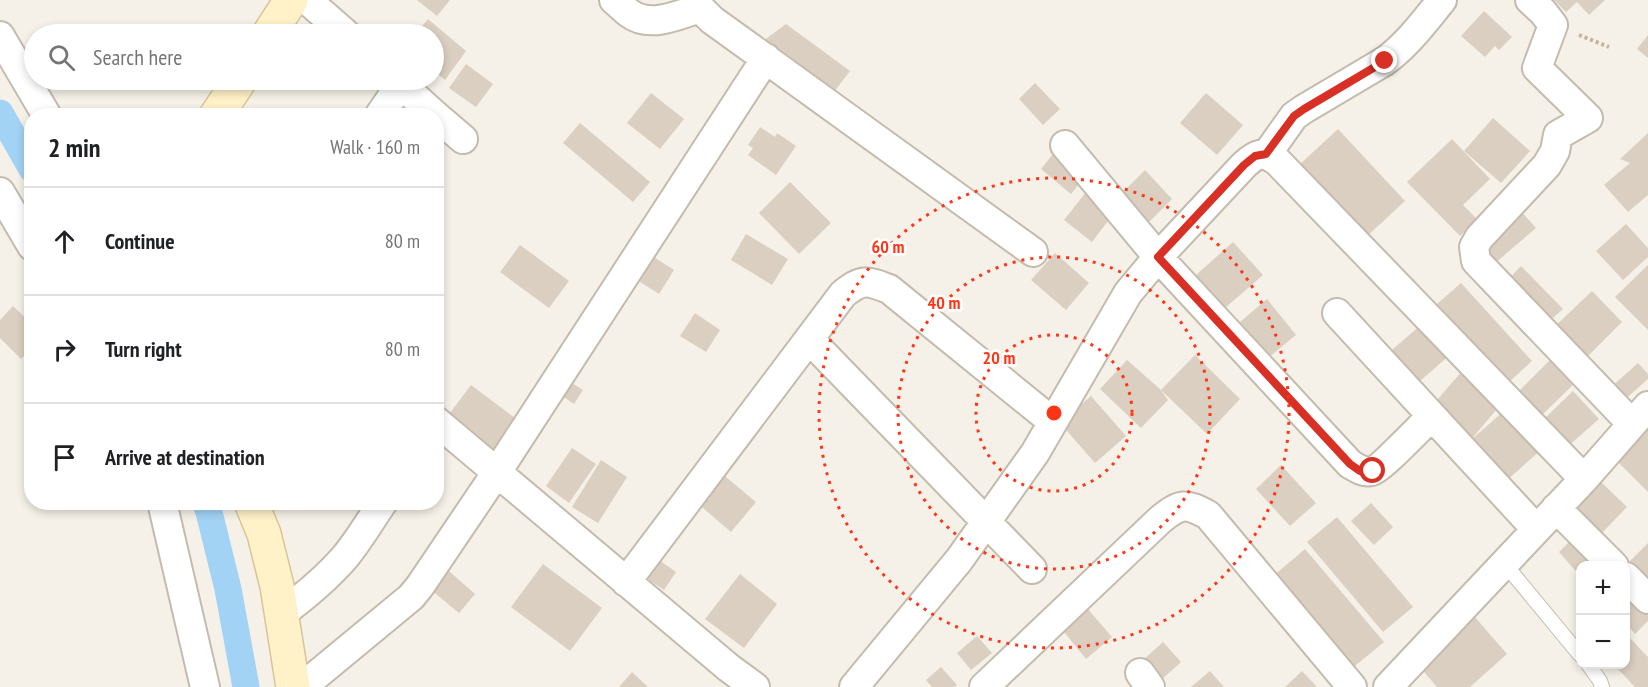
<!DOCTYPE html>
<meta charset="utf-8">
<style>
:root{--surface:#fff;--page:#f6f6f6;--text:#202124;--muted:#757577;--line:#e0e0e0}
body{margin:0;font-family:"PT Sans Narrow",sans-serif;background:var(--page);color:var(--text)}
.controls{position:absolute;right:18px;bottom:18px;display:grid;overflow:hidden;border-radius:12px;box-shadow:0 3px 9px #0003}
.controls button{width:54px;height:54px;display:grid;place-items:center;padding:0;border:0;border-bottom:2px solid var(--line);background:var(--surface);color:var(--text);font:30px sans-serif}
.stop{position:absolute;width:18px;height:18px;margin:-14px;border:4px solid #d93025;border-radius:50%;background:#fff}
.stop.end{background:#d93025;border-color:#fff;box-shadow:0 2px 6px #0008}
.list{margin:0;padding:0;list-style:none}
h2{display:flex;justify-content:space-between;align-items:center;height:78px;margin:0;padding:0 24px;font-size:26px}
h2 small{font-size:20px;font-weight:400;color:var(--muted)}
.list li{display:grid;grid-template-columns:39px 1fr auto;gap:18px;align-items:center;box-sizing:border-box;height:108px;padding:0 24px;border-top:2px solid var(--line)}
.list b{display:block;font-size:22px;white-space:nowrap}
.list em{font-size:20px;font-style:normal;color:var(--muted)}
.icon{flex:none;width:33px;height:33px;fill:none;stroke:currentColor;stroke-width:2;stroke-linecap:round;stroke-linejoin:round}
.map{position:relative;flex:none;width:1648px;height:687px;overflow:hidden}
.search{position:absolute;background:var(--surface);box-shadow:0 3px 9px #0003;left:24px;top:24px;width:420px;height:66px;display:flex;align-items:center;gap:15px;box-sizing:border-box;padding:0 21px;border-radius:33px;color:var(--muted);font-size:22px}
.panel{position:absolute;background:var(--surface);box-shadow:0 3px 9px #0003;left:24px;top:108px;width:420px;height:402px;border-radius:24px}
.map>svg:first-child{display:block}
</style>
<div class="map">
<svg width="1648" height="687" viewBox="0 0 1648 687">
<rect width="100%" height="100%" fill="#f5f1e8"/>
<g fill="none" stroke-linecap="round" stroke-linejoin="round">
<path stroke="#a2d3f4" stroke-width="27" d="M0 113 32 169
M205 502 209 512 228 589 246 687"/>
</g>
<path fill="#dacfc0" d="M417 0H450L437 16Z
M1554 0H1605L1589 15 1577 2 1566 12Z
M1484 11 1512 37 1499 50 1495 46 1485 57 1461 36Z
M428 19 466 51 445 80 434 71V34H415Z
M786 24 850 71 834 92 763 41Z
M1648 35V58L1637 49Z
M466 64 493 84 476 107 449 88Z
M1035 83 1060 109 1043 125 1019 99Z
M651 93 684 119 660 149 627 123Z
M1206 93 1243 125 1217 155 1180 123Z
M1493 118 1530 151 1501 183 1464 151Z
M580 123 650 182 633 202 563 143Z
M760 127 775 137 777 133 796 146 776 175 748 155 753 148 748 145Z
M1338 129 1405 201 1365 238 1299 165Z
M1648 133V195L1628 212 1604 185 1630 163 1620 159Z
M1452 139 1490 179 1463 205 1477 219 1460 236 1407 182Z
M1053 154 1083 179 1071 194 1041 169Z
M1145 170 1172 199 1148 223 1120 195Z
M790 182 831 223 799 254 759 213Z
M1086 192 1114 213 1092 242 1064 220Z
M1521 211 1536 228 1493 265 1479 247Z
M1626 224 1648 248V257L1623 280 1596 251Z
M746 234 788 259 772 285 731 260Z
M1233 242 1263 275 1225 308 1196 275Z
M520 245 569 281 549 308 500 272Z
M1055 253 1089 283 1066 310 1031 280Z
M649 254 674 270 659 294 634 278Z
M1648 265V330L1615 297Z
M1521 266 1563 309 1545 325 1505 283Z
M1461 283 1532 361 1509 382 1437 304Z
M1592 291 1622 322 1581 363 1550 331Z
M1267 299 1296 335 1269 357 1240 322Z
M13 306 32 324V348L21 359 0 338V320Z
M695 313 720 330 706 352 680 336Z
M1422 324 1450 355 1413 387 1386 355Z
M1195 355 1240 399 1207 434 1161 390Z
M1555 355 1579 379 1538 419 1515 395Z
M1127 360 1161 390 1168 400 1141 428 1100 389Z
M1638 363 1648 374V379L1622 402 1610 388Z
M1463 370 1502 403 1470 441 1506 409 1542 449 1506 481 1431 407Z
M558 374 583 390 574 404 549 387Z
M471 385 519 421 494 453 447 417Z
M1573 391 1599 419 1567 447 1542 421Z
M1091 396 1126 436 1095 463 1060 423Z
M1648 427V492L1615 459Z
M572 448 596 464 569 503 546 486Z
M601 460 627 477 598 523 572 507Z
M1281 465 1316 503 1290 526 1256 489Z
M721 473 756 502 731 532 696 502Z
M1600 481 1627 507 1598 537 1571 511Z
M1371 503 1393 527 1374 545 1351 521Z
M1337 517 1413 607 1383 632 1307 542Z
M1575 536 1602 566H1580V576L1559 552Z
M1648 543V588L1626 565Z
M1305 549 1384 642 1350 670 1272 577Z
M649 553 676 572 664 590 636 571Z
M543 564 602 608 570 651 511 607Z
M442 565 475 594 459 613 425 585Z
M740 574 777 604 744 648 705 619Z
M1631 592 1648 611V621L1635 634 1626 624V597Z
M1081 601 1112 637 1086 659 1056 622Z
M1474 616 1507 654 1470 687H1437L1419 666Z
M1626 634 1648 657V687H1635L1613 664H1626Z
M977 636 992 653 971 670 957 653Z
M1163 642 1181 662 1161 680 1143 660Z
M941 667 957 685 954 687H932L926 680Z
M1210 671 1224 687H1191Z
M1302 671 1317 687H1285Z
M632 672 648 687H619Z"/>
<g fill="none" stroke-linecap="round" stroke-linejoin="round">
<g stroke="#c4bbad" stroke-width="16">
<path id="lane" d="M1504 563 1580 655
M1588 664 1600 681 1602 687"/>
</g>
<g stroke="#c4bbad" stroke-width="32">
<path id="street" d="M307 0 346 34
M614 0C619 4 624 9 629 13 650 29 678 15 700 8
M697 0 700 8 712 20 1033 252
M1530 0 1543 12 1553 25 1537 68 1588 118 1558 135 1555 151 1547 165 1479 238 1474 247 1476 261 1632 424
M0 36 47 116
M396 80 436 116
M379 116 401 84
M436 116 463 139
M1065 145 1158 257 1350 464C1357 468 1363 473 1372 471 1381 469 1422 425 1432 416
M1267 154 1294 116 1304 109 1385 61C1408 44 1424 22 1442 0
M0 192 32 246
M1337 313 1536 529
M809 339 1032 569
M436 421 729 668 755 687
M162 502 205 687
M1556 508 1614 566
M1626 577 1648 599
M626 582 843 294C862 279 866 280 889 289L1053 422
M281 614C304 597 326 579 345 557 359 540 370 521 383 502
M1140 673 1150 687
M302 687 411 597 420 586 497 472 766 58
M854 687 959 560 1035 453 1128 293 1158 257 1244 165C1257 153 1262 151 1277 161L1584 479
M984 687 1161 519C1181 503 1186 503 1208 515L1352 687
M1388 687 1584 479 1648 406"/>
</g>
<g stroke="#d7c596" stroke-width="36">
<path id="secondary" d="M269 34 291 0
M216 116 240 80
M251 502 264 534 277 586 293 687"/>
</g>
<path stroke="#c3b49a" stroke-width="4" stroke-dasharray="3 3" stroke-linecap="butt" d="M1579 35 1609 47"/>
<use href="#lane" stroke="#fff" stroke-width="14"/>
<use href="#street" stroke="#fff" stroke-width="28"/>
<use href="#secondary" stroke="#fff1c8" stroke-width="33"/>
</g>
<g fill="none" stroke-linecap="round" stroke-linejoin="round">
<path stroke="#d93025" stroke-width="8" d="M1373 471H1360L1350 464 1158 257 1244 165 1255 156 1266 154 1294 116 1304 109 1385 61"/>
</g>
<g fill="none" stroke="#ff3515" stroke-width="3" stroke-dasharray="3 6">
<circle cx="1054" cy="413" r="78"/>
<circle cx="1054" cy="413" r="156"/>
<circle cx="1054" cy="413" r="235"/>
</g>
<circle cx="1054" cy="413" r="9" fill="#ff3515" stroke="#fff" stroke-width="3"/>
<g font-size="18" text-anchor="middle" font-weight="bold" fill="#ff3515" stroke="#fff" stroke-width="5" stroke-linejoin="round" paint-order="stroke">
<text x="888" y="253">60 m</text>
<text x="944" y="309">40 m</text>
<text x="999" y="364">20 m</text>
</g>
</svg>
<div class="controls">
<button>+</button>
<button>−</button>
</div>
<div class="stop" style="left:1373px;top:471px"></div>
<div class="stop end" style="left:1385px;top:61px"></div>
<div class="search"><svg class="icon" aria-label="search" viewBox="0 0 24 24"><circle cx="10" cy="10" r="6"/><path d="M15 15l6 6"/></svg>Search here</div>
<section class="panel">
<h2>2 min<small>Walk · 160 m</small></h2>
<ul class="list">
<li><svg class="icon" aria-label="ahead" viewBox="0 0 24 24"><path d="M12 20V5M6 11l6-6 6 6"/></svg><div><b>Continue</b></div><em>80 m</em></li>
<li><svg class="icon" aria-label="right" viewBox="0 0 24 24"><path d="M7 20v-9h11M14 6l5 5-5 5"/></svg><div><b>Turn right</b></div><em>80 m</em></li>
<li><svg class="icon" aria-label="arrive" viewBox="0 0 24 24"><path d="M6 21V4h12l-3 4 3 4H6"/></svg><div><b>Arrive at destination</b></div></li>
</ul>
</section>
</div>
